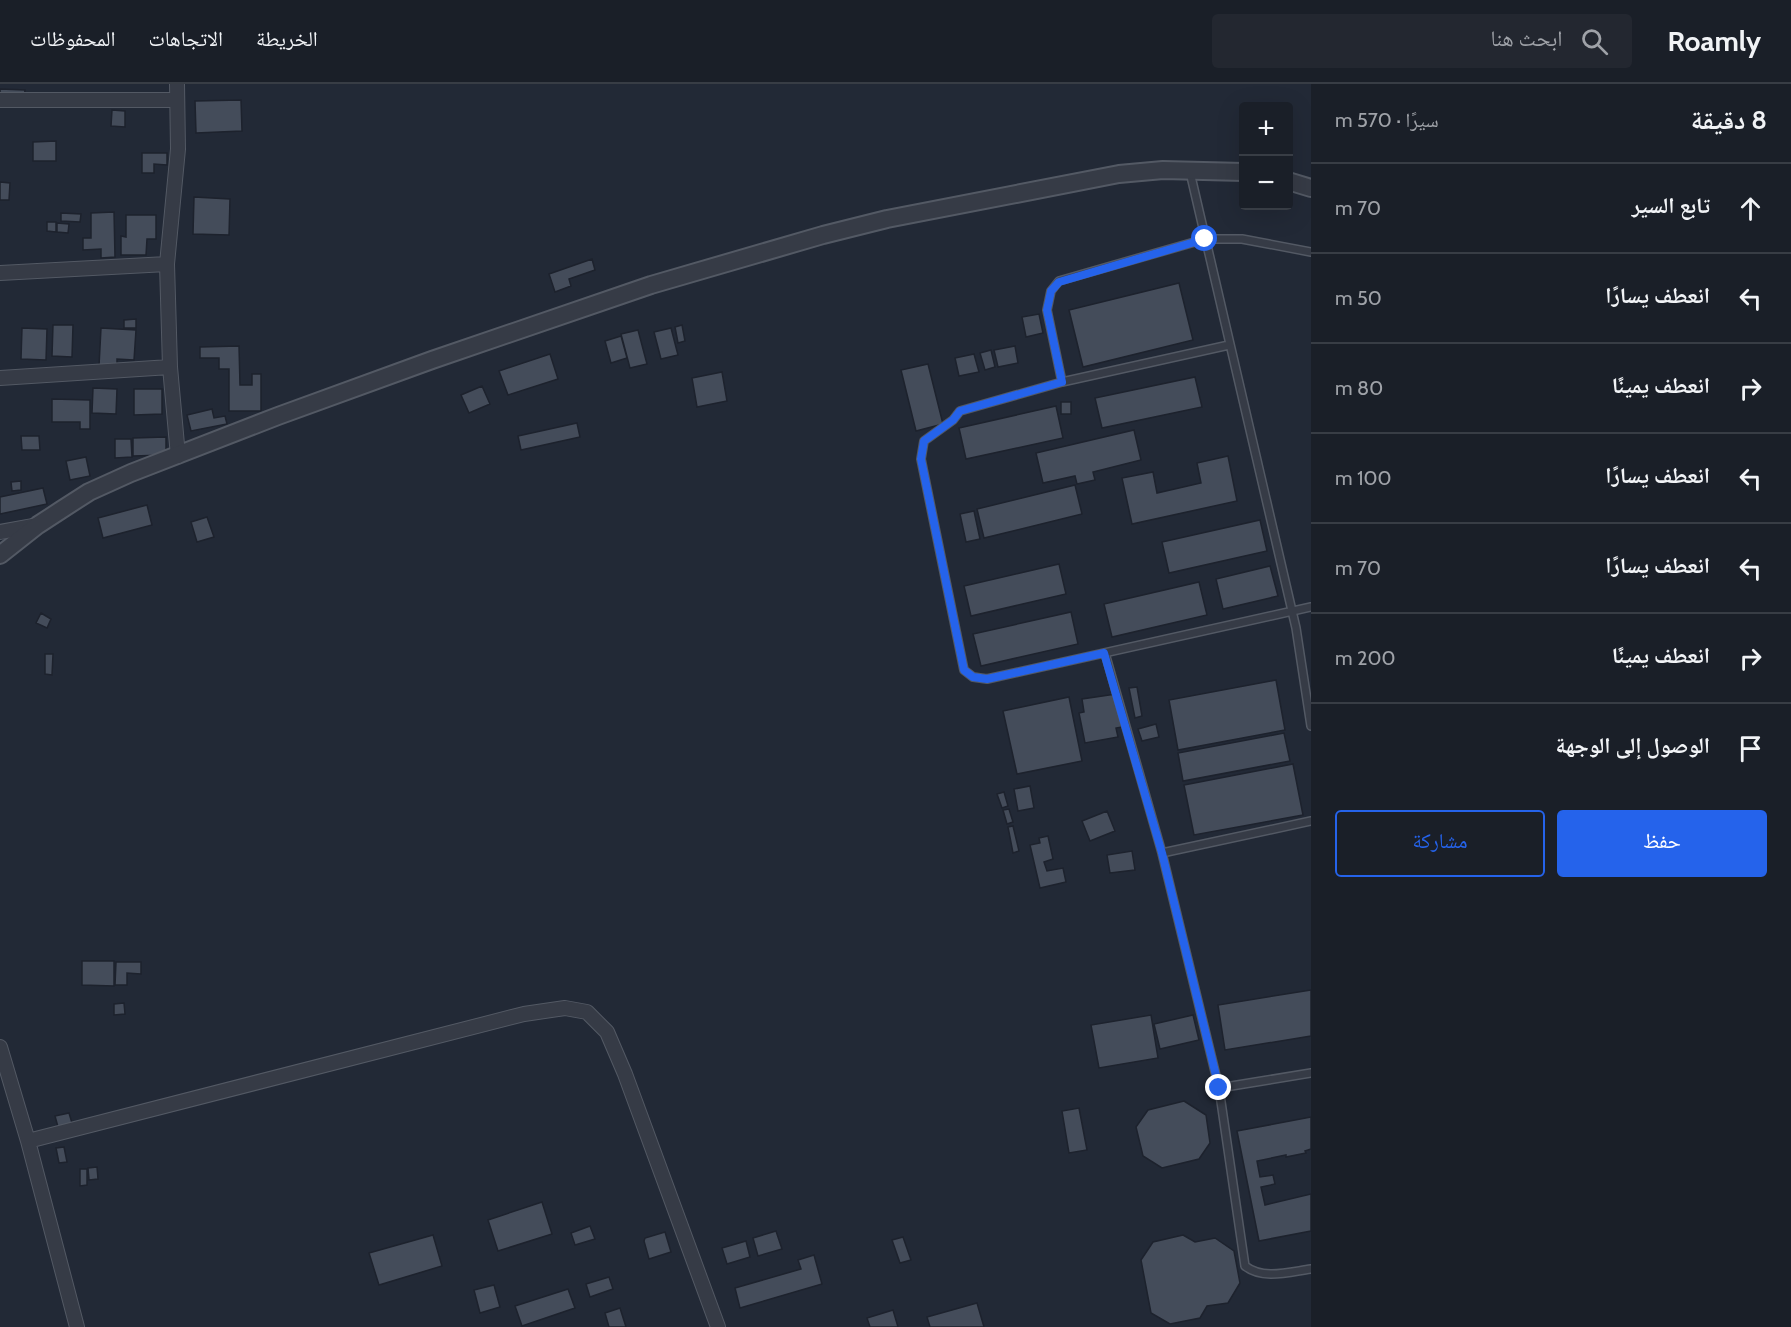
<!DOCTYPE html>
<html lang="ar">
<meta charset="utf-8">
<style>
:root{--surface:#1a1f28;--page:#232730;--text:#f1f3f6;--muted:#9fa2a8;--line:#383d45;--accent:#2563eb}
body{margin:0;font-family:Cabin,"Noto Naskh Arabic",sans-serif;background:var(--page);color:var(--text);direction:rtl}
.controls{position:absolute;right:18px;top:18px;display:grid;overflow:hidden;border-radius:6px;box-shadow:0 6px 24px #0002}
.controls button{width:54px;height:54px;display:grid;place-items:center;padding:0;border:0;border-bottom:2px solid var(--line);background:var(--surface);color:var(--text);font:30px sans-serif}
.stop{position:absolute;width:18px;height:18px;margin:-14px;border:4px solid #2563eb;border-radius:50%;background:#fff}
.stop.end{background:#2563eb;border-color:#fff;box-shadow:0 2px 6px #0008}
.list{margin:0;padding:0;list-style:none}
h2{display:flex;justify-content:space-between;align-items:center;height:78px;margin:0;padding:0 24px;font-size:26px}
h2 small{font-size:20px;font-weight:400;color:var(--muted)}
.list li{display:grid;grid-template-columns:39px 1fr auto;gap:18px;align-items:center;box-sizing:border-box;height:90px;padding:0 24px;border-top:2px solid var(--line)}
.list b{display:block;font-size:22px;white-space:nowrap}
.list em{font-size:20px;font-style:normal;color:var(--muted)}
.actions{display:flex;gap:12px;padding:18px 24px}
.actions a{flex:1;padding:14px 0;border:2px solid var(--accent);border-radius:6px;text-align:center;font-size:21px;color:var(--accent)}
.actions .main{background:var(--accent);color:#fff}
.icon{flex:none;width:33px;height:33px;fill:none;stroke:currentColor;stroke-width:2;stroke-linecap:round;stroke-linejoin:round}
.map{position:relative;flex:none;width:1311px;height:1243px;overflow:hidden;direction:ltr}
header{display:flex;align-items:center;gap:36px;box-sizing:border-box;height:84px;padding:0 30px;background:var(--surface);border-bottom:2px solid var(--line)}
header strong{font-size:28px}
nav{display:flex;gap:33px;margin-inline-start:auto;font-size:21px}
.search{width:420px;height:54px;background:var(--page);display:flex;align-items:center;gap:15px;box-sizing:border-box;padding:0 21px;border-radius:6px;color:var(--muted);font-size:22px}
main{display:flex}
aside{flex:1;background:var(--surface)}
.map>svg:first-child{display:block}
</style>
<header>
<strong>Roamly</strong>
<div class="search"><svg class="icon" aria-label="search" viewBox="0 0 24 24"><circle cx="10" cy="10" r="6"/><path d="M15 15l6 6"/></svg>ابحث هنا</div>
<nav><a>الخريطة</a><a>الاتجاهات</a><a>المحفوظات</a></nav>
</header>
<main>
<aside>
<h2>8 دقيقة<small>سيرًا · 570 m</small></h2>
<ul class="list">
<li><svg class="icon" aria-label="ahead" viewBox="0 0 24 24"><path d="M12 20V5M6 11l6-6 6 6"/></svg><div><b>تابع السير</b></div><em>70 m</em></li>
<li><svg class="icon" aria-label="left" viewBox="0 0 24 24"><path d="M17 20v-9H6M10 6l-5 5 5 5"/></svg><div><b>انعطف يسارًا</b></div><em>50 m</em></li>
<li><svg class="icon" aria-label="right" viewBox="0 0 24 24"><path d="M7 20v-9h11M14 6l5 5-5 5"/></svg><div><b>انعطف يمينًا</b></div><em>80 m</em></li>
<li><svg class="icon" aria-label="left" viewBox="0 0 24 24"><path d="M17 20v-9H6M10 6l-5 5 5 5"/></svg><div><b>انعطف يسارًا</b></div><em>100 m</em></li>
<li><svg class="icon" aria-label="left" viewBox="0 0 24 24"><path d="M17 20v-9H6M10 6l-5 5 5 5"/></svg><div><b>انعطف يسارًا</b></div><em>70 m</em></li>
<li><svg class="icon" aria-label="right" viewBox="0 0 24 24"><path d="M7 20v-9h11M14 6l5 5-5 5"/></svg><div><b>انعطف يمينًا</b></div><em>200 m</em></li>
<li><svg class="icon" aria-label="arrive" viewBox="0 0 24 24"><path d="M6 21V4h12l-3 4 3 4H6"/></svg><div><b>الوصول إلى الوجهة</b></div></li>
</ul>
<div class="actions"><a class="main">حفظ</a><a>مشاركة</a></div>
</aside>
<div class="map">
<svg width="1311" height="1243" viewBox="0 0 1311 1243">
<rect width="100%" height="100%" fill="#222936"/>
<path fill="#444c5a" stroke="#1d222d" stroke-width="1.5" d="M0 5 25 6 24 14 0 13Z
M241 16 242 47 196 49 195 17Z
M112 26 125 27V43L111 42Z
M56 57V77H33V58Z
M142 69H167V81L154 80V89H142Z
M0 98 10 99 9 116H0Z
M194 113 230 115 229 151 193 150Z
M114 128 115 173 101 174V165L83 166V154H91V129Z
M61 129 81 130 80 138 61 137Z
M126 131H156V155H147L146 171H121V152L126 153Z
M47 138H56V148L47 147Z
M57 139 69 140 68 149 57 148Z
M592 175 595 186 569 195 571 202 555 208 549 190Z
M1179 199 1193 256 1083 283 1069 226Z
M1039 230 1043 249 1026 253 1022 233Z
M136 235V244H124V236Z
M53 241H73L72 273 52 272Z
M682 241 685 257 678 259 675 243Z
M22 244 47 245 46 276 21 275Z
M101 244 136 246 134 276 117 275V283L99 282Z
M671 244 678 271 661 275 654 248Z
M638 246 647 280 630 284 621 250Z
M621 252 627 274 611 279 605 257Z
M239 262 240 301H252V290H261V327H229V285H219V274H200V263Z
M1015 262 1018 279 998 283 994 266Z
M991 266 995 283 985 286 980 269Z
M550 270 558 295 508 311 499 287Z
M974 270 979 288 959 292 955 274Z
M928 280 943 340 916 347 901 286Z
M722 288 727 317 697 323 692 294Z
M1195 293 1202 323 1102 344 1095 314Z
M482 302 490 320 469 329 461 311Z
M93 304 117 305 116 330 92 329Z
M134 305H162V330L134 331Z
M52 315 90 316V345H80V338H52Z
M1061 318H1071V330H1061Z
M1056 322 1063 354 966 375 959 344Z
M212 325 214 334 225 332 227 340 191 347 187 331Z
M577 339 580 353 521 366 518 352Z
M1134 346 1141 376 1093 388 1095 396 1077 400 1075 392 1043 399 1036 369Z
M21 352H39L40 366H22Z
M166 353V371L133 372V354Z
M115 355H131L132 373 115 374Z
M1228 372 1237 417 1132 440 1122 394 1153 388 1157 409 1201 399 1197 379Z
M86 373 90 392 70 396 66 377Z
M21 397V406L12 407 11 398Z
M1075 401 1082 430 984 454 977 425Z
M43 404 47 420 0 430V413Z
M147 421 152 441 103 454 98 434Z
M974 427 980 455 966 458 960 430Z
M207 433 214 453 197 458 191 438Z
M1260 436 1267 467 1169 489 1162 458Z
M1059 480 1066 510 971 532 964 502Z
M1270 482 1278 512 1223 525 1216 495Z
M1199 498 1207 531 1112 553 1104 520Z
M1071 528 1078 560 981 582 973 550Z
M41 529 51 535 47 544 36 539Z
M45 570H53L52 591 45 590Z
M1276 596 1285 646 1178 666 1169 616Z
M1137 603 1142 632 1135 634 1129 604Z
M1116 610 1122 643 1116 644 1118 653 1085 659 1079 629 1084 628 1082 615Z
M1069 613 1082 677 1017 690 1003 627Z
M1156 640 1159 653 1142 657 1138 645Z
M1284 649 1290 677 1183 697 1178 669Z
M1293 680 1303 731 1194 751 1184 701Z
M1030 702 1034 724 1018 727 1014 705Z
M1004 708 1008 722 1002 724 997 710Z
M1009 725 1013 738 1007 740 1003 726Z
M1107 727 1115 747 1090 757 1082 737Z
M1013 742 1019 767 1013 769 1008 743Z
M1048 752 1053 775 1044 778 1047 787 1063 784 1066 798 1040 804 1030 761 1040 759 1039 754Z
M1132 767 1135 786 1110 789 1107 771Z
M82 877H114V902L82 901Z
M116 878H141V890L127 889V901H115Z
M1311 906V952L1225 966 1218 921Z
M124 919 125 930 114 931V920Z
M1151 931 1158 974 1099 984 1091 941Z
M1193 931 1199 956 1160 965 1154 940Z
M1184 1017 1206 1031 1210 1059 1199 1075 1162 1084 1143 1072 1136 1043 1148 1026Z
M1079 1024 1087 1066 1069 1069 1062 1027Z
M69 1029 72 1039 58 1043 55 1032Z
M1311 1033V1065L1305 1067 1306 1069 1286 1073V1071L1257 1077 1260 1093 1273 1091 1275 1100 1261 1103 1265 1121 1311 1110V1147L1259 1157 1237 1047Z
M64 1063 67 1078 59 1079 56 1064Z
M97 1083 98 1095 89 1096 88 1084Z
M80 1085H87V1101L80 1102Z
M542 1118 552 1150 498 1167 488 1136Z
M590 1142 595 1155 575 1161 571 1149Z
M776 1147 782 1165 758 1172 753 1154Z
M665 1148 671 1168 649 1175 644 1157 645 1154Z
M433 1151 442 1182 379 1201 369 1169Z
M1183 1151 1195 1158 1215 1154 1234 1167 1240 1199 1228 1219 1207 1222 1200 1234 1170 1240 1151 1229 1141 1176 1153 1158Z
M903 1153 911 1176 900 1179 892 1156Z
M746 1157 750 1173 727 1180 722 1164Z
M814 1171 822 1200 740 1224 735 1204 801 1185 798 1176Z
M609 1193 613 1205 590 1213 586 1200Z
M494 1201 500 1223 480 1229 474 1206Z
M568 1205 575 1224 522 1242 515 1222Z
M977 1219 984 1243H930L927 1233Z
M620 1224 626 1243H609L605 1229Z
M893 1226 898 1243H870L867 1234Z"/>
<g fill="none" stroke-linecap="round" stroke-linejoin="round">
<g stroke="#535964" stroke-width="10">
<path id="service" d="M1190 88 1296 544 1311 642
M1229 261 1062 298 960 327 953 336 924 357 921 375 964 586 973 593 987 595 1311 523
M1062 298 1047 226 1051 207 1059 197 1205 155H1242L1311 168
M1105 569 1162 769 1219 1004 1245 1182C1263 1196 1289 1188 1311 1185
M1162 769 1311 737
M1219 1004 1311 989"/>
</g>
<g stroke="#535964" stroke-width="16">
<path id="minor" d="M177 0 178 65 167 180 170 283 178 372
M0 16H177
M0 189 167 180
M0 294 170 283
M0 448 38 441
M0 963 28 1057 77 1243
M28 1057 524 930 565 924 587 928 607 948 625 990 718 1243"/>
</g>
<g stroke="#535964" stroke-width="20">
<path id="tertiary" d="M1288 97 1311 104
M0 471 38 441 61 426 89 408 131 389 278 332 432 276 651 201 823 151 887 135 1119 90 1163 86 1244 88"/>
</g>
<use href="#service" stroke="#363b46" stroke-width="7"/>
<use href="#minor" stroke="#363b46" stroke-width="14"/>
<use href="#tertiary" stroke="#363b46" stroke-width="16"/>
</g>
<g fill="none" stroke-linecap="round" stroke-linejoin="round">
<path stroke="#2563eb" stroke-width="8" d="M1205 155 1059 198 1051 207 1047 226 1062 298 960 327 953 336 924 357 921 375 964 586 973 593 987 595 1104 569 1162 769 1219 1004"/>
</g>
</svg>
<div class="controls">
<button>+</button>
<button>−</button>
</div>
<div class="stop" style="left:1205px;top:155px"></div>
<div class="stop end" style="left:1219px;top:1004px"></div>
</div>
</main>
